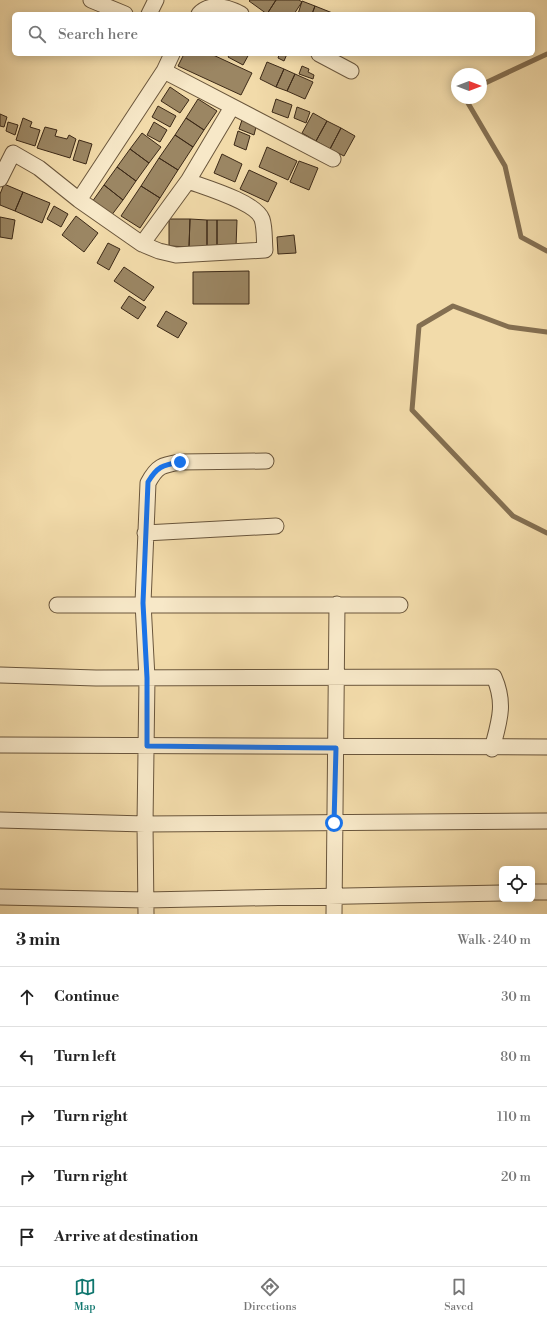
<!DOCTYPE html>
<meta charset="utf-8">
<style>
:root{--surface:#fff;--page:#f6f6f6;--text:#222;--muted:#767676;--line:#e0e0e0;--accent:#0f766e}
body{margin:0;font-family:"Libre Bodoni",serif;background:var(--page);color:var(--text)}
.controls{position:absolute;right:12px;bottom:12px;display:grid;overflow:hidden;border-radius:6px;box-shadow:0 2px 10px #0003}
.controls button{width:36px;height:36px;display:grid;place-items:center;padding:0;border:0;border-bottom:1px solid var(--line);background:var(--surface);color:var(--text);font:20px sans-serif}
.compass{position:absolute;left:451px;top:68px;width:36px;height:36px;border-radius:50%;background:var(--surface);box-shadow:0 2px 10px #0003;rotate:90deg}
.stop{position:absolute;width:12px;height:12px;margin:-9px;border:3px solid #1a73e8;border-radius:50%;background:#fff}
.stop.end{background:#1a73e8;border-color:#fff;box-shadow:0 1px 4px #0008}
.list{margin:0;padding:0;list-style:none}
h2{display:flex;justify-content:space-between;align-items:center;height:52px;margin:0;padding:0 16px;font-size:17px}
h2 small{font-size:13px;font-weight:400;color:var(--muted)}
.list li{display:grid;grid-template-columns:26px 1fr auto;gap:12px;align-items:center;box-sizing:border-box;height:60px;padding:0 16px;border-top:1px solid var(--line)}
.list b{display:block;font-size:15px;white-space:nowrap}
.list em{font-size:13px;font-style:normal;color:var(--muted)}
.icon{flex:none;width:22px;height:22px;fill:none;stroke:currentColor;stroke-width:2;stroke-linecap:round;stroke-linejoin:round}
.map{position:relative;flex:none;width:547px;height:914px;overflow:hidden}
.search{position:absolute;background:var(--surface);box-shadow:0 2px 10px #0003;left:12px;right:12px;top:12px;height:44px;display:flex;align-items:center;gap:10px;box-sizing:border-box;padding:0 14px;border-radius:6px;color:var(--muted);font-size:15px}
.sheet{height:352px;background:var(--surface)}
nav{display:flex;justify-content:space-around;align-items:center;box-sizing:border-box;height:56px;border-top:1px solid var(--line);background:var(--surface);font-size:11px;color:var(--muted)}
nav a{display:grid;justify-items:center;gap:2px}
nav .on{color:var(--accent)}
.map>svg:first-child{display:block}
</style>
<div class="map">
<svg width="547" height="914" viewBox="0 0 547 914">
<rect width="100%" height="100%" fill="#f2dbaa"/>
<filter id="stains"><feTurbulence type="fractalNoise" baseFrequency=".005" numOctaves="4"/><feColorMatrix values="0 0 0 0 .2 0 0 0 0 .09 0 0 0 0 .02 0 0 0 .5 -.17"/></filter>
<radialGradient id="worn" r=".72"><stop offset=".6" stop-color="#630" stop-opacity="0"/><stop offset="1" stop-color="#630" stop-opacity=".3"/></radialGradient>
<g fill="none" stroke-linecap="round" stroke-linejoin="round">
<path stroke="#846f51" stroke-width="5" d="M481 85 547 54
M465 98 505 166 521 237 547 251
M547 332 509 327 453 306 419 326 412 410 513 516 547 533"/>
</g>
<path fill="#9b8663" stroke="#3c2917" d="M250 0H276L267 14 249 1Z
M276 0H299L302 2 294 14H267Z
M302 1 315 6 312 14H298Z
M315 6 335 14H312Z
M184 54H211L252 73 241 95 178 66Z
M230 54H249L243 65 228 57Z
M277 54H287L284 61 278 58 279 55Z
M267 62 284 69 276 87 260 79Z
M302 66 309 69 308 72 314 75 313 79 299 74Z
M284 69 295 74 287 91 276 87Z
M295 74 313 82 305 99 287 91Z
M170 87 189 100 180 113 161 101Z
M198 99 217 111 204 130 186 118Z
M276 99 292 105 288 118 272 112Z
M158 106 176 116 170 127 152 117Z
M297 107 310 112 306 123 294 118Z
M313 113 327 121 316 141 302 133Z
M0 114 7 117 4 127 0 126Z
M23 118 32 122 30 127 40 130 35 146 16 140Z
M186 118 204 130 193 147 175 135Z
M242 120 256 127 254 135 239 129Z
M327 121 341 128 330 149 316 141Z
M8 122 18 125 15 135 6 131Z
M154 122 167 130 160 142 147 135Z
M45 127 57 130 55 136 67 139 69 135 76 139 70 158 37 148Z
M341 128 355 136 344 156 330 149Z
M238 131 250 136 246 150 234 145Z
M142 133 161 147 149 163 130 149Z
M175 135 193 147 178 170 159 158Z
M79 140 92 144 86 164 73 160Z
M267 147 297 161 288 180 259 167Z
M130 149 149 163 136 181 117 167Z
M222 154 242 164 235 182 214 173Z
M159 158 178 170 160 198 141 186Z
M299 161 318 168 309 190 290 182Z
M117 167 136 181 123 200 104 185Z
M249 170 277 183 268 202 240 189Z
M4 184 23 192 15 211 0 205V194Z
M104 185 123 200 111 216 92 202Z
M141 186 160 198 140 228 121 216Z
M23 192 50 203 42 223 15 211Z
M54 206 68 214 61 227 47 219Z
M76 216 98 233 84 252 62 235Z
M0 217 15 220 12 239 0 237Z
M169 219H190L189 247 169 246Z
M190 219 207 220V247H189Z
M207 220H217V247H207Z
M217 220H237L236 247H217Z
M294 235 296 253 278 254 277 237Z
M108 243 120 249 109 270 97 263Z
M124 267 154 287 144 301 114 281Z
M249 271V304H193V272Z
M129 296 146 307 138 319 121 308Z
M166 311 187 323 178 338 157 326Z"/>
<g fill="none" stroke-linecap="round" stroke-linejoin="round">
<g stroke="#6a563c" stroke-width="17">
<path id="minor" d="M91 0 125 14
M149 14 156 0
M199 14C210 2 228 7 241 14
M319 54 351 71
M164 71 333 159
M0 179 13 153 39 168 79 200 164 71 172 54
M79 200 142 244 188 181 232 107
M142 244 159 251 176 255 265 250C264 240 265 228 262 219 256 202 204 187 188 181
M145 533 276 526
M57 605H400
M0 675 96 678 494 677C506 704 499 722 492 749
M0 745 547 747
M0 820 145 824 547 821
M532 892H547
M0 897 146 900 502 893
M146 914 145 824 147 678 143 603 148 483C157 466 162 465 180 462L266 461
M334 914 337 604"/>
</g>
<use href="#minor" stroke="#f7e8c8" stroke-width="15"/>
</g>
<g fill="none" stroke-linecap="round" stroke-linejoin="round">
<path stroke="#1a73e8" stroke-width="5" d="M180 462C162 465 157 467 148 482L143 603 147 678V746L336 748 334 823"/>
</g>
<rect width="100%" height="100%" filter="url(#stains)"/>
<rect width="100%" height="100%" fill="url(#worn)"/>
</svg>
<div class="controls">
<button><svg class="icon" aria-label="locate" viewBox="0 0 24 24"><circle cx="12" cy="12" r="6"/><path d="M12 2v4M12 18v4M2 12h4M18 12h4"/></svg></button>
</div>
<svg class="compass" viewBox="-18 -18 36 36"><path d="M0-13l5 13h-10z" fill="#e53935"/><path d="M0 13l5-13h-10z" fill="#767676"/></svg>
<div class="stop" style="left:334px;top:823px"></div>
<div class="stop end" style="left:180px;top:462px"></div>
<div class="search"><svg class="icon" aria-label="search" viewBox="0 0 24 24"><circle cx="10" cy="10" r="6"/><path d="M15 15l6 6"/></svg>Search here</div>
</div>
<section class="sheet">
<h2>3 min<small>Walk · 240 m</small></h2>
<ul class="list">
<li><svg class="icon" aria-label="ahead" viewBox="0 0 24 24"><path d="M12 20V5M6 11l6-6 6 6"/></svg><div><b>Continue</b></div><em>30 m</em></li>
<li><svg class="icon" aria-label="left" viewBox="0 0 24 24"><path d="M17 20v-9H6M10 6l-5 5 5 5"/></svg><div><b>Turn left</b></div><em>80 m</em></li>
<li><svg class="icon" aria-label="right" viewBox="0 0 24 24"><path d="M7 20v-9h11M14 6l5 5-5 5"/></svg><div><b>Turn right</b></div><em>110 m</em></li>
<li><svg class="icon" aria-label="right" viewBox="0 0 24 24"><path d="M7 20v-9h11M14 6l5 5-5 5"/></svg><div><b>Turn right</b></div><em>20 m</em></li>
<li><svg class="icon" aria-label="arrive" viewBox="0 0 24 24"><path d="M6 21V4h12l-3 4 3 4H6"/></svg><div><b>Arrive at destination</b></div></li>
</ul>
</section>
<nav>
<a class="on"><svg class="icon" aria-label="map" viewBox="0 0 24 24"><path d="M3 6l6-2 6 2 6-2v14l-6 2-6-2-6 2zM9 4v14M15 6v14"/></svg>Map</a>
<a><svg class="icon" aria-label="directions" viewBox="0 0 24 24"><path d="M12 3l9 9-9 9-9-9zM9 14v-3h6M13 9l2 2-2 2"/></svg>Directions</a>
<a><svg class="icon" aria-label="saved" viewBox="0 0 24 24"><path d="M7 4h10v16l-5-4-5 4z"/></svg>Saved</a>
</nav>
